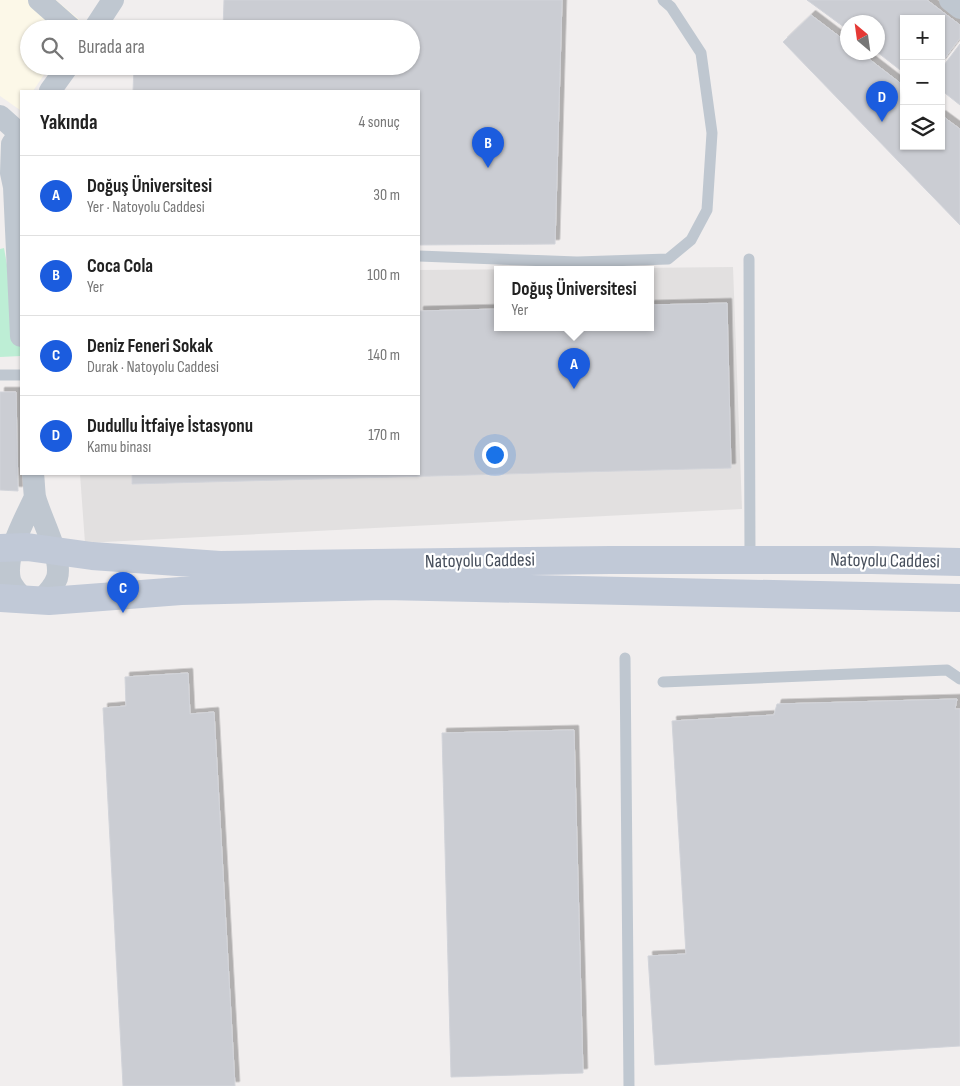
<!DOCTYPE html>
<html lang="tr">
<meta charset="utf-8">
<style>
:root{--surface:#fff;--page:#f6f6f6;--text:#222;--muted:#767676;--line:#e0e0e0;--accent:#1b5cde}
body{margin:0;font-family:"Sofia Sans Condensed",sans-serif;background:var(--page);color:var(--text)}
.controls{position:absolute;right:15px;top:15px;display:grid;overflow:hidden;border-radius:0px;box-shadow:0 1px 4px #0004}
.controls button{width:45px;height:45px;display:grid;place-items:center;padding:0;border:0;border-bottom:1px solid var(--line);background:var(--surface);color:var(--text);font:25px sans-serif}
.compass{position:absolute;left:840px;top:15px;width:45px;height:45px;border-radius:50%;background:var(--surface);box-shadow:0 1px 4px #0004;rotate:331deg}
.you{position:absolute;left:494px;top:454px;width:18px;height:18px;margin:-12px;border:4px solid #fff;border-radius:50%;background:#1a73e8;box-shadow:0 0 0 8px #1a73e833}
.badge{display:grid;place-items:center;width:32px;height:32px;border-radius:50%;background:var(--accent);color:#fff;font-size:16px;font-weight:700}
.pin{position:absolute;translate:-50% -41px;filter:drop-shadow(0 1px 2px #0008)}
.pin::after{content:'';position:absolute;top:26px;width:18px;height:15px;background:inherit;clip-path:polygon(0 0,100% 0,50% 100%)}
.popup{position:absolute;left:494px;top:266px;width:160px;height:65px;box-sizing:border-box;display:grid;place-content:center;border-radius:0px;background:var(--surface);filter:drop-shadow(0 1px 4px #0005);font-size:16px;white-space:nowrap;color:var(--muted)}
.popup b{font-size:19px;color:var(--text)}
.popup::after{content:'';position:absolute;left:50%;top:100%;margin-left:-10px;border:10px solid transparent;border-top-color:var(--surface)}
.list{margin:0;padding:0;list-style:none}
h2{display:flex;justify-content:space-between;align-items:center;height:65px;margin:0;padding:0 20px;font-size:21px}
h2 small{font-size:16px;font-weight:400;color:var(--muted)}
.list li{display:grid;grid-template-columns:32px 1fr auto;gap:15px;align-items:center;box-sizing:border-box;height:80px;padding:0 20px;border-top:1px solid var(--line)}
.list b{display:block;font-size:19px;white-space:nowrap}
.list p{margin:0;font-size:16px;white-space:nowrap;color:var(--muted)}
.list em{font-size:16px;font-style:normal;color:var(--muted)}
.icon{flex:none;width:28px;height:28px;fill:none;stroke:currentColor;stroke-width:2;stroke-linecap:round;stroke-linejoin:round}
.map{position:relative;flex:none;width:960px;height:1086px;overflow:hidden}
.search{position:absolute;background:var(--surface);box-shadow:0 1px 4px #0004;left:20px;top:20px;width:400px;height:55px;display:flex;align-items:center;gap:12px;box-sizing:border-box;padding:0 18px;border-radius:28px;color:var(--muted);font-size:19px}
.panel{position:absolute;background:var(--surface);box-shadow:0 1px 4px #0004;left:20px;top:90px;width:400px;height:385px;border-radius:0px}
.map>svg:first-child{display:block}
</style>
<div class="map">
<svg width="960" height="1086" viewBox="0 0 960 1086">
<defs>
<filter id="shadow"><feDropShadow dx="4.5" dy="-4.5" stdDeviation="0" flood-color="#0004"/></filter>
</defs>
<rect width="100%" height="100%" fill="#f1eeee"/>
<path fill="#fcf8e8" d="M0 0H56L81 21 76 29H29V66H50L33 91H21L20 110 0 96Z"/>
<path fill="#e2e0e0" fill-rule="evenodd" d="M733 267 742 509 85 543 80 474H419V270ZM498 270H650V328H498Z"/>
<path fill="#bdeed5" d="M4 248 21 343V356L0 357V249Z"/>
<path fill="#cbcdd3" stroke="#d2d4da" filter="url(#shadow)" d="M224 0H562L555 244 419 245V91H133L134 66H411V29H223Z
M807 0H927L960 25V38L941 63V19H904V73L877 52 878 22H848V30Z
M811 15 848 43V52H860L904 86V146H941V115L960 129V225L783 42Z
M960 44V105L941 90V69Z
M727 303 731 468 132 484V474H419V311L498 309V328H650V305Z
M0 392H16L18 491 0 490Z
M188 673 190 714 214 712 235 1086H123L103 708 126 706 125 677Z
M957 699 955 709H960V1046L655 1065 648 956 686 954 672 721 774 715 777 704Z
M574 730 583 1073 451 1077 442 733Z"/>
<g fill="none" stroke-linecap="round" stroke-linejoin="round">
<path stroke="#bfc7d0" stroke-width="11" d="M419 256 577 262 668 259 691 240 707 210 712 133 701 53 671 7 663 0
M749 259 750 560
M0 375H21
M625 658 629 1086
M663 682 947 670 960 679"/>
<path stroke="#bfc7d0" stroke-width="22" d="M39 0 72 29
M950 0 960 8
M94 29 113 0
M50 91 68 66
M0 116 19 133
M21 131 12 144 11 173 14 187 21 336
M33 474C34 481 34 490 35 497 40 517 63 558 57 578 54 587 47 594 41 600
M24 599C19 594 12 587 10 580 4 555 25 519 35 497"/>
<path stroke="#c1c9d7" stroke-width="28" d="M0 548 27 547 92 556 220 565 610 560H872L960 562
M0 598 49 601 181 591 384 586 960 598"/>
</g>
<g text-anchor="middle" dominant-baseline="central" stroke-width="4.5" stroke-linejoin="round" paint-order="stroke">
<g font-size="19" fill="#474f5c" stroke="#fff">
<text transform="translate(480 561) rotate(-1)">Natoyolu Caddesi</text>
<text transform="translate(885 561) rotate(1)">Natoyolu Caddesi</text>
</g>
</g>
</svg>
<div class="controls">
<button>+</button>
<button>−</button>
<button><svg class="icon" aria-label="layers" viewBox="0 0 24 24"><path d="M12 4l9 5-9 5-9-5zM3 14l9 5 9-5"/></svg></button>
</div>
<svg class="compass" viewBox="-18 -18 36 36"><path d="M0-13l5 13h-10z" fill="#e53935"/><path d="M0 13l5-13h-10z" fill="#767676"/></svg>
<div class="you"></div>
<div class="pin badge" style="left:574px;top:389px">A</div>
<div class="popup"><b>Doğuş Üniversitesi</b>Yer</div>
<div class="pin badge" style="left:488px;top:168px">B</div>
<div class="pin badge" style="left:123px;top:613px">C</div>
<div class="pin badge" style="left:882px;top:122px">D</div>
<div class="search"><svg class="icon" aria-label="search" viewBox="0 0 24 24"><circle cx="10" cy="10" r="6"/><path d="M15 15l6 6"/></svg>Burada ara</div>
<section class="panel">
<h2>Yakında<small>4 sonuç</small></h2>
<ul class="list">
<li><span class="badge">A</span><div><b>Doğuş Üniversitesi</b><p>Yer · Natoyolu Caddesi</p></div><em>30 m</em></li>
<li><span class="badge">B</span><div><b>Coca Cola</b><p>Yer</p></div><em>100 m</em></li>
<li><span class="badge">C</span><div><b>Deniz Feneri Sokak</b><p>Durak · Natoyolu Caddesi</p></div><em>140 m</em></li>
<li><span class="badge">D</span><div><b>Dudullu İtfaiye İstasyonu</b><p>Kamu binası</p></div><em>170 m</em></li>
</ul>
</section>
</div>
